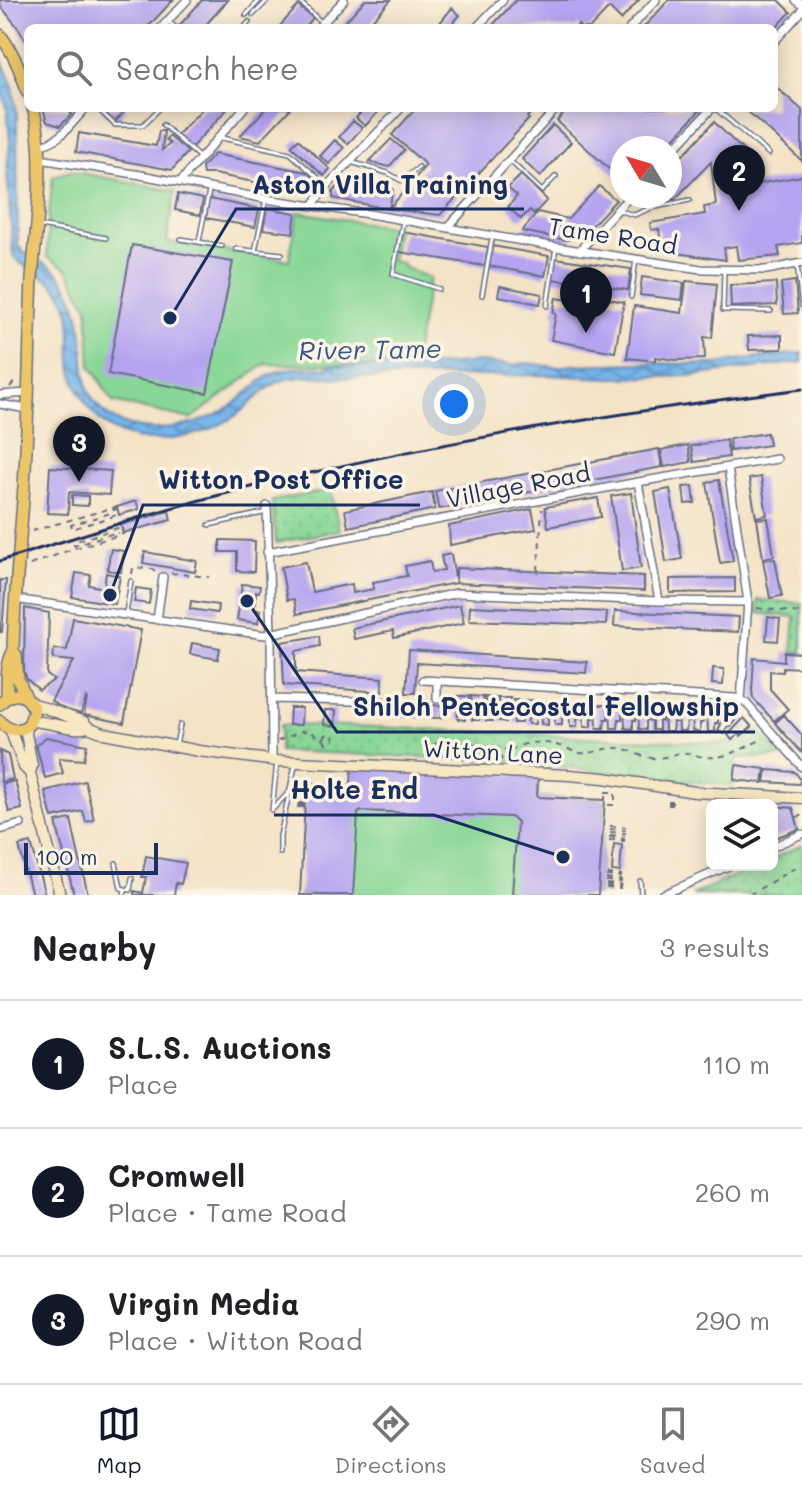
<!DOCTYPE html>
<meta charset="utf-8">
<style>
:root{--surface:#fff;--page:#f2f2f2;--text:#202124;--muted:#757577;--line:#e0e0e0;--accent:#111827}
body{margin:0;font-family:Mali,sans-serif;background:var(--page);color:var(--text)}
.controls{position:absolute;right:24px;bottom:24px;display:grid;overflow:hidden;border-radius:12px;box-shadow:0 4px 20px #0003}
.controls button{width:72px;height:72px;display:grid;place-items:center;padding:0;border:0;border-bottom:2px solid var(--line);background:var(--surface);color:var(--text);font:40px sans-serif}
.compass{position:absolute;left:610px;top:136px;width:72px;height:72px;border-radius:50%;background:var(--surface);box-shadow:0 4px 20px #0003;rotate:308deg}
.scale{position:absolute;left:24px;bottom:20px;width:134px;box-sizing:border-box;padding-left:8px;border:4px solid #1b2f5e;border-top:0;font-size:22px;line-height:28px;white-space:nowrap;color:#1b2f5e;-webkit-text-stroke:6px #fcf5e5;paint-order:stroke}
.you{position:absolute;left:454px;top:404px;width:28px;height:28px;margin:-20px;border:6px solid #fff;border-radius:50%;background:#1a73e8;box-shadow:0 0 0 12px #1a73e833}
.badge{display:grid;place-items:center;width:52px;height:52px;border-radius:50%;background:var(--accent);color:#fff;font-size:26px;font-weight:700}
.pin{position:absolute;translate:-50% -66px;filter:drop-shadow(0 2px 4px #0008)}
.pin::after{content:'';position:absolute;top:42px;width:28px;height:24px;background:inherit;clip-path:polygon(0 0,100% 0,50% 100%)}
.list{margin:0;padding:0;list-style:none}
h2{display:flex;justify-content:space-between;align-items:center;height:104px;margin:0;padding:0 32px;font-size:34px}
h2 small{font-size:26px;font-weight:400;color:var(--muted)}
.list li{display:grid;grid-template-columns:52px 1fr auto;gap:24px;align-items:center;box-sizing:border-box;height:128px;padding:0 32px;border-top:2px solid var(--line)}
.list b{display:block;font-size:30px;white-space:nowrap}
.list p{margin:0;font-size:26px;white-space:nowrap;color:var(--muted)}
.list em{font-size:26px;font-style:normal;color:var(--muted)}
.icon{flex:none;width:44px;height:44px;fill:none;stroke:currentColor;stroke-width:2;stroke-linecap:round;stroke-linejoin:round}
.map{position:relative;flex:none;width:802px;height:895px;overflow:hidden}
.search{position:absolute;background:var(--surface);box-shadow:0 4px 20px #0003;left:24px;right:24px;top:24px;height:88px;display:flex;align-items:center;gap:20px;box-sizing:border-box;padding:0 28px;border-radius:12px;color:var(--muted);font-size:30px}
.sheet{height:488px;background:var(--surface)}
nav{display:flex;justify-content:space-around;align-items:center;box-sizing:border-box;height:112px;border-top:2px solid var(--line);background:var(--surface);font-size:22px;color:var(--muted)}
nav a{display:grid;justify-items:center;gap:4px}
nav .on{color:var(--accent)}
.map>svg:first-child{display:block}
</style>
<div class="map">
<svg width="802" height="895" viewBox="0 0 802 895">
<defs>
<pattern id="green-dots" width="8" height="8" patternUnits="userSpaceOnUse" patternTransform="scale(2)"><rect width="8" height="8" fill="#88d796"/><path d="M2 2h.1M6 6h.1" fill="none" stroke="#75b984" stroke-width="1.8" stroke-linecap="round"/></pattern>
<pattern id="water-waves" width="16" height="10" patternUnits="userSpaceOnUse" patternTransform="scale(2)"><rect width="16" height="10" fill="#76b4e9"/><path d="M0 5q4-4 8 0t8 0" fill="none" stroke="#6093c0"/></pattern>
</defs>
<rect width="100%" height="100%" fill="#fcf5e5"/>
<filter id="ink" filterUnits="userSpaceOnUse"><feTurbulence type="fractalNoise" baseFrequency=".0125" numOctaves="2"/><feDisplacementMap in="SourceGraphic" scale="16" xChannelSelector="R" yChannelSelector="G"/><feConvolveMatrix kernelMatrix="1 2 1 2 8 2 1 2 1" color-interpolation-filters="sRGB"/></filter>
<filter id="wash" filterUnits="userSpaceOnUse"><feTurbulence type="fractalNoise" baseFrequency=".006" numOctaves="4" result="noise"/><feDisplacementMap in="SourceGraphic" scale="32" xChannelSelector="R" yChannelSelector="G"/><feGaussianBlur stdDeviation="1.8" result="paint"/><feColorMatrix in="noise" values="0 0 0 0 0 0 0 0 0 0 0 0 0 0 0 0 0 1.4 0 .05"/><feComposite in="paint" operator="in"/></filter>
<g filter="url(#wash)">
<rect width="100%" height="100%" fill="#f4e3c7"/>
<path fill="url(#green-dots)" stroke="#52837a" stroke-width="2" d="M331 490 339 530 276 543 272 501Z
M758 600 802 603V652H792L795 617 758 613Z
M280 725 354 726 720 743 745 741 758 730 782 757 737 758 734 786 509 761 279 751Z
M802 845V895H692L759 865H772V859Z"/>
<path fill="#88d796" stroke="#52837a" stroke-width="2" d="M71 171 175 191 167 242 289 260 298 212 397 228 392 261 403 263V267L430 278 413 364 371 365 265 364 191 419 113 402 91 366 88 307 67 269 47 257 48 222 53 176Z
M538 776V797L605 800 598 895H300L351 785Z"/>
<path fill="url(#water-waves)" stroke="#4872a4" stroke-width="2" d="M0 56 13 86 17 111 18 246C30 260 52 263 62 278 81 305 82 326 84 358 85 369 85 384 90 394 115 443 185 433 225 410 244 399 257 379 279 371 293 366 312 368 327 368L332 365 351 367 439 365 482 362 512 365 526 363 557 367 573 365 641 363 699 364H718L743 359 802 353V362L690 376 611 378 545 375 339 378C321 377 301 375 284 380 265 386 251 405 235 416 196 442 128 454 94 414 84 402 75 386 72 370 68 348 75 326 66 304 55 274 31 276 13 256L7 171 10 142 7 108 0 84Z"/>
<g id="blocks">
<path fill="#b6a4f1" d="M0 0H173L147 28H28V44L19 29 0 5Z
M202 0H228L203 28H181L179 26Z
M365 0H391L365 28H339Z
M516 0H639L621 20 609 8 590 28H581L578 25 575 28H490Z
M669 0H779L791 12 774 30V28H643Z
M298 6 313 18 304 28H278Z
M452 8 460 15 449 28H443L439 24Z
M774 85 802 110V161L744 108H774Z
M43 108H65L72 114 60 126 47 122Z
M103 108H128L115 122 101 110Z
M203 108H228L191 148 177 135Z
M266 108H291L260 141 240 136Z
M365 108H376L379 111 365 126 356 118Z
M416 108H536L527 117 529 119 440 215 389 209 426 165 392 135Z
M569 108H702L665 148H622V181L557 121Z
M353 121 362 128 348 144 339 137Z
M714 122 753 160 757 184 802 176V243L778 247 780 256 738 260 736 246 724 248 726 260 662 251 659 229 651 230 650 223 705 214 704 207 716 205 711 162 674 200 670 196V169Z
M553 125 571 142 540 177 522 159Z
M159 131H164L162 150 170 144 166 140 169 136 188 152 172 170 76 152 79 133 156 146Z
M298 139 330 169 324 176 291 146Z
M391 139 404 150 389 167 369 162Z
M335 140 344 148 329 164 320 156Z
M214 154 307 172 319 182 310 192H303L214 174H203L202 167Z
M521 175 547 200 534 214 530 210 521 219 508 207 517 196 508 188Z
M344 180 393 189 389 209 333 198V192Z
M599 186 616 200 585 233 566 240 522 231 538 212 568 219Z
M178 194 203 199 200 215 175 210Z
M209 199 259 209 255 227 206 218Z
M267 208 296 213 293 233 263 229Z
M403 232 488 247 485 266 399 252Z
M132 245 233 262 207 393 108 374Z
M492 246 549 256 545 276 488 266Z
M555 258 631 269 628 290 552 279Z
M642 277 684 283 682 300 640 295Z
M686 281 717 284 712 338 704 337 705 359 676 360 655 357V361L627 358 634 306 682 313Z
M795 281 798 313 784 314 781 283Z
M776 283 777 305 731 307 730 285Z
M500 286 542 294 540 304 498 296Z
M589 295 624 302 615 352 551 340 556 314 553 313 556 298 588 303Z
M782 335V349L749 350 748 336Z
M767 433 769 445 730 451 729 439Z
M726 440 729 457 694 462 691 446Z
M688 445 691 462 664 467 661 450Z
M659 449 662 467 439 509 435 491Z
M50 467 111 471 109 495 69 492 68 514 47 513Z
M761 477 767 515 756 517 749 479Z
M719 480 733 561 720 563 707 482Z
M693 486 695 503 685 504 683 487Z
M670 489 682 559 666 562 655 492Z
M432 492 435 509 348 527 345 510Z
M631 493 641 568 622 571 611 496Z
M72 495 88 496V506L72 505Z
M598 498 601 517 548 527 545 507Z
M136 501 139 509 119 515 117 507Z
M532 509 536 529 450 545 449 526Z
M169 511 171 520 123 533 121 525Z
M768 518 774 556 763 558 757 519Z
M220 540 255 541 254 572 237 571V552H220Z
M111 549 124 551 121 572 107 570Z
M145 552 197 561 195 572 143 563Z
M451 554 456 583 297 614 294 599 287 600 281 567 306 562 312 592 352 584 353 593 374 589 373 582 407 576 405 566 430 561 432 572 444 570 441 556Z
M775 559 782 596 770 598 763 560Z
M456 568 644 576V591L456 583Z
M76 573 91 575 89 585 104 588 106 573 120 576 115 604 72 597Z
M735 578V592L670 593V579Z
M0 580H6L2 632H0Z
M242 584 260 586 259 592H256L254 610H260L258 623 237 620Z
M136 588 151 590 149 604 134 602Z
M191 601 218 605 217 613 190 609Z
M460 605 464 623 394 638 393 631 354 639 352 628Z
M470 606 607 612 606 625 469 620Z
M25 608 49 613 47 675 54 680 39 690 27 679 24 671Z
M615 611 739 617 738 632 614 626Z
M768 617 780 619 778 641 766 640Z
M73 618 141 630 124 723 84 715 87 699 86 698 81 714 64 709 51 701 74 661 53 659 54 649 67 650Z
M319 636 320 646 296 651V672L383 678 382 692 284 685 282 642Z
M192 643 220 648 218 659 190 654Z
M409 650 587 662 586 673 417 663 415 693H406Z
M784 652 802 653V668L783 667V672L770 671V689L788 709 774 721 753 698 752 691 754 658 784 661Z
M713 668 724 669 723 685 712 684Z
M457 696H469L468 710H465V720L458 719Z
M471 696 483 697 482 711H479V720H472Z
M485 697 496 698V712H493V721H486Z
M498 698H510L509 713 506 712V722L499 721Z
M513 700H525L524 714H521V723H514Z
M527 700 539 701 538 715H535V724H528Z
M540 701 552 702 551 716H548V725L541 724Z
M554 702H566L565 716H562V725H555Z
M569 703 581 704 580 718H577V727H570Z
M583 704H595L594 718H591V727H584Z
M387 705 405 706 404 717 387 716Z
M432 705 442 706 441 718 412 717 413 706 432 707Z
M596 705H608V719H605L604 728H597Z
M610 705H622V719H619L618 728H611Z
M624 705 636 706V720H633V729L625 728Z
M638 706 663 707 662 721H659V730H652V721L646 720V730L639 729Z
M664 707 676 708V722H673L672 731H665Z
M290 708H302L301 725H289Z
M678 708H690V722H687L686 731H679Z
M692 708H704L703 723H700V732L693 731Z
M707 709H718V723H715V732H708Z
M727 709 738 715 731 727 728 726 724 734 718 731Z
M325 710H336L335 726 324 725Z
M784 715 802 735V753L775 723Z
M744 718 752 727 741 736 739 734 732 740 728 735Z
M46 737 87 745 84 760 59 758 63 773 45 778 36 745Z
M0 751 8 755 13 779 1 782Z
M736 765 765 769 763 783 734 780Z
M352 767 538 776 537 797 605 800 598 895H512L517 822 511 817 362 811 358 813 353 895H300L306 783 351 785Z
M767 770 795 772 801 780 799 784 765 782Z
M15 781 22 809 9 812 2 784Z
M85 781 94 820 86 822 83 811 52 818 45 791Z
M772 806 793 808 799 829 772 839Z
M71 819 74 834 88 895H74L56 822Z
M31 843 45 895H32L19 846Z
M614 844 622 845 620 872 612 871Z
M146 856 186 863 181 884 176 883 174 895H134V891L143 893 146 877H142Z"/>
</g>
</g>
<g filter="url(#ink)">
<use href="#blocks" fill-opacity="0" stroke="#676e83" stroke-width="2"/>
<g fill="none" stroke-linecap="round" stroke-linejoin="round">
<g stroke="#676e83" stroke-width="6">
<path id="service" d="M298 0 321 22
M246 15 260 0
M253 15 268 0
M168 21 176 28
M244 28 249 22
M97 108 115 125H143L160 108
M715 108 769 154
M163 125 199 157
M222 138 290 153 325 184
M509 160 542 191 556 176
M354 163 388 173 402 181 419 167
M618 210 634 215 651 208 690 200
M403 221 393 274 439 289
M40 226 106 238
M181 239 222 246
M199 241 209 191
M236 249 282 254
M255 251 266 199
M797 264 802 306
M724 270 723 310 771 311
M482 295 492 239
M631 297 636 259
M547 306 556 247
M209 525 267 512
M126 613 131 581
M176 745 180 725
M272 810 277 762
M272 810 291 790
M280 853V836L295 766
M116 863 121 888 125 889
M640 881 641 895
M124 895 125 889 130 890 132 878"/>
</g>
<g stroke="#676e83" stroke-width="10">
<path id="minor" d="M796 0 802 5
M161 28 187 0
M318 28 344 0
M476 28 503 0
M630 28 656 0
M774 42 802 11
M39 145C60 143 72 122 86 108
M670 153 712 108
M40 159 141 175 266 199 375 215 556 247 701 269 766 270 802 263
M180 182 244 108
M312 206 327 186 401 108
M448 227 557 108
M579 251 630 196
M0 395 28 393
M0 404 27 409
M728 468 748 602 741 700
M638 482 659 601
M267 506 271 634 272 760
M267 552 638 482 777 459
M14 599 265 635 457 593 659 601 748 602
M157 620 163 577
M423 680 735 698 746 703 802 767
M437 681V699
M272 699 390 702
M0 830 21 824
M772 847 802 834
M662 895 731 865"/>
</g>
<g stroke="#676e83" stroke-width="13">
<path id="secondary" d="M31 703 84 722 88 727 104 733 199 751 277 761 569 775 604 778 695 792 802 798
M31 721C48 721 76 732 88 727
M25 728 32 766 30 773
M10 729 24 767 30 773 60 895"/>
</g>
<g stroke="#676e83" stroke-width="14">
<path id="primary" d="M0 35C13 51 22 74 28 93
M13 652 16 655 18 679 26 697
M7 696C7 682 6 664 13 652 14 590 22 530 25 468 29 405 29 342 32 279 36 228 47 156 33 108
M0 704C12 689 29 693 34 711L29 724C19 733 8 731 0 721"/>
</g>
<path stroke="#676e83" stroke-width="2" stroke-dasharray="6 6" stroke-linecap="butt" d="M10 387 18 378
M72 527 71 525 114 512 113 507
M32 531 115 507 117 515 72 529
M74 543V545L118 532V534
M30 565 75 548 123 534 121 527 73 542
M538 571 542 509
M171 573 209 577
M132 574 133 567 152 569 155 571
M757 608 802 613
M399 702 429 700
M324 739a5 5 0 1 1 10 0a5 5 0 1 1-10 0Z
M278 741 302 731 312 732 318 739H323
M435 744 440 742C464 743 487 744 510 751L512 756 510 762 502 760 500 755 505 749
M435 744 439 746V753L435 755 431 752 432 746Z
M510 751C526 740 545 741 563 747 569 749 574 752 580 753 593 755 604 747 617 748 629 748 639 757 652 758 663 759 672 754 682 753 691 752 698 757 706 757 727 759 746 747 764 738
M439 753C459 759 479 761 499 755
M605 792H615V805H605Z
M669 800V808
M671 800V808
M672 800V808
M298 808 299 801
M300 808V801
M302 808V801
M303 808 304 802
M796 817 802 816
M610 826 626 827
M610 829 626 830
M610 832 626 833
M610 835 625 836
M609 837 625 839
M609 840 625 841
M607 874 622 875
M606 876 622 877
M606 879 622 880
M606 881 622 882
M606 884 622 885
M606 886 621 887
M606 888 621 889
M749 895 793 869 802 867"/>
<use href="#service" stroke="#fff" stroke-width="3"/>
<use href="#minor" stroke="#fff" stroke-width="7"/>
<use href="#secondary" stroke="#f7e8c3" stroke-width="10"/>
<use href="#primary" stroke="#ecc669" stroke-width="11"/>
<path stroke="#1b2f5e" stroke-width="3" d="M0 561C72 539 143 514 216 496 408 446 605 414 802 389"/>
</g>
</g>
<g text-anchor="middle" dominant-baseline="central" stroke-width="7" stroke-linejoin="round" paint-order="stroke">
<g font-size="24" fill="#1b2f5e" stroke="#fcf5e5">
<text transform="translate(613 235) rotate(9)">Tame Road</text>
<text transform="translate(518 485) rotate(-11)">Village Road</text>
<text transform="translate(493 751) rotate(3)">Witton Lane</text>
</g>
<g font-size="26" font-style="italic" fill="#365788" stroke="#fcf5e5">
<text transform="translate(370 349) rotate(-1)">River Tame</text>
</g>
</g>
<path fill="none" stroke="#1b2f5e" stroke-width="3" d="M170 318L236 209H524M110 595L143 505H420M247 601L337 732H755M563 857L434 815H274"/>
<g fill="#1b2f5e" stroke="#fcf5e5" stroke-width="3">
<circle cx="170" cy="318" r="8"/>
<circle cx="110" cy="595" r="8"/>
<circle cx="247" cy="601" r="8"/>
<circle cx="563" cy="857" r="8"/>
</g>
<g font-size="26" text-anchor="middle" font-weight="bold" fill="#1b2f5e" stroke="#fcf5e5" stroke-width="7" stroke-linejoin="round" paint-order="stroke">
<text x="380" y="194">Aston Villa Training</text>
<text x="281" y="489">Witton Post Office</text>
<text x="546" y="716">Shiloh Pentecostal Fellowship</text>
<text x="354" y="799">Holte End</text>
</g>
</svg>
<div class="controls">
<button><svg class="icon" aria-label="layers" viewBox="0 0 24 24"><path d="M12 4l9 5-9 5-9-5zM3 14l9 5 9-5"/></svg></button>
</div>
<svg class="compass" viewBox="-18 -18 36 36"><path d="M0-13l5 13h-10z" fill="#e53935"/><path d="M0 13l5-13h-10z" fill="#757577"/></svg>
<div class="scale">100 m</div>
<div class="you"></div>
<div class="pin badge" style="left:586px;top:333px">1</div>
<div class="pin badge" style="left:739px;top:211px">2</div>
<div class="pin badge" style="left:79px;top:482px">3</div>
<div class="search"><svg class="icon" aria-label="search" viewBox="0 0 24 24"><circle cx="10" cy="10" r="6"/><path d="M15 15l6 6"/></svg>Search here</div>
</div>
<section class="sheet">
<h2>Nearby<small>3 results</small></h2>
<ul class="list">
<li><span class="badge">1</span><div><b>S.L.S. Auctions</b><p>Place</p></div><em>110 m</em></li>
<li><span class="badge">2</span><div><b>Cromwell</b><p>Place · Tame Road</p></div><em>260 m</em></li>
<li><span class="badge">3</span><div><b>Virgin Media</b><p>Place · Witton Road</p></div><em>290 m</em></li>
</ul>
</section>
<nav>
<a class="on"><svg class="icon" aria-label="map" viewBox="0 0 24 24"><path d="M3 6l6-2 6 2 6-2v14l-6 2-6-2-6 2zM9 4v14M15 6v14"/></svg>Map</a>
<a><svg class="icon" aria-label="directions" viewBox="0 0 24 24"><path d="M12 3l9 9-9 9-9-9zM9 14v-3h6M13 9l2 2-2 2"/></svg>Directions</a>
<a><svg class="icon" aria-label="saved" viewBox="0 0 24 24"><path d="M7 4h10v16l-5-4-5 4z"/></svg>Saved</a>
</nav>
